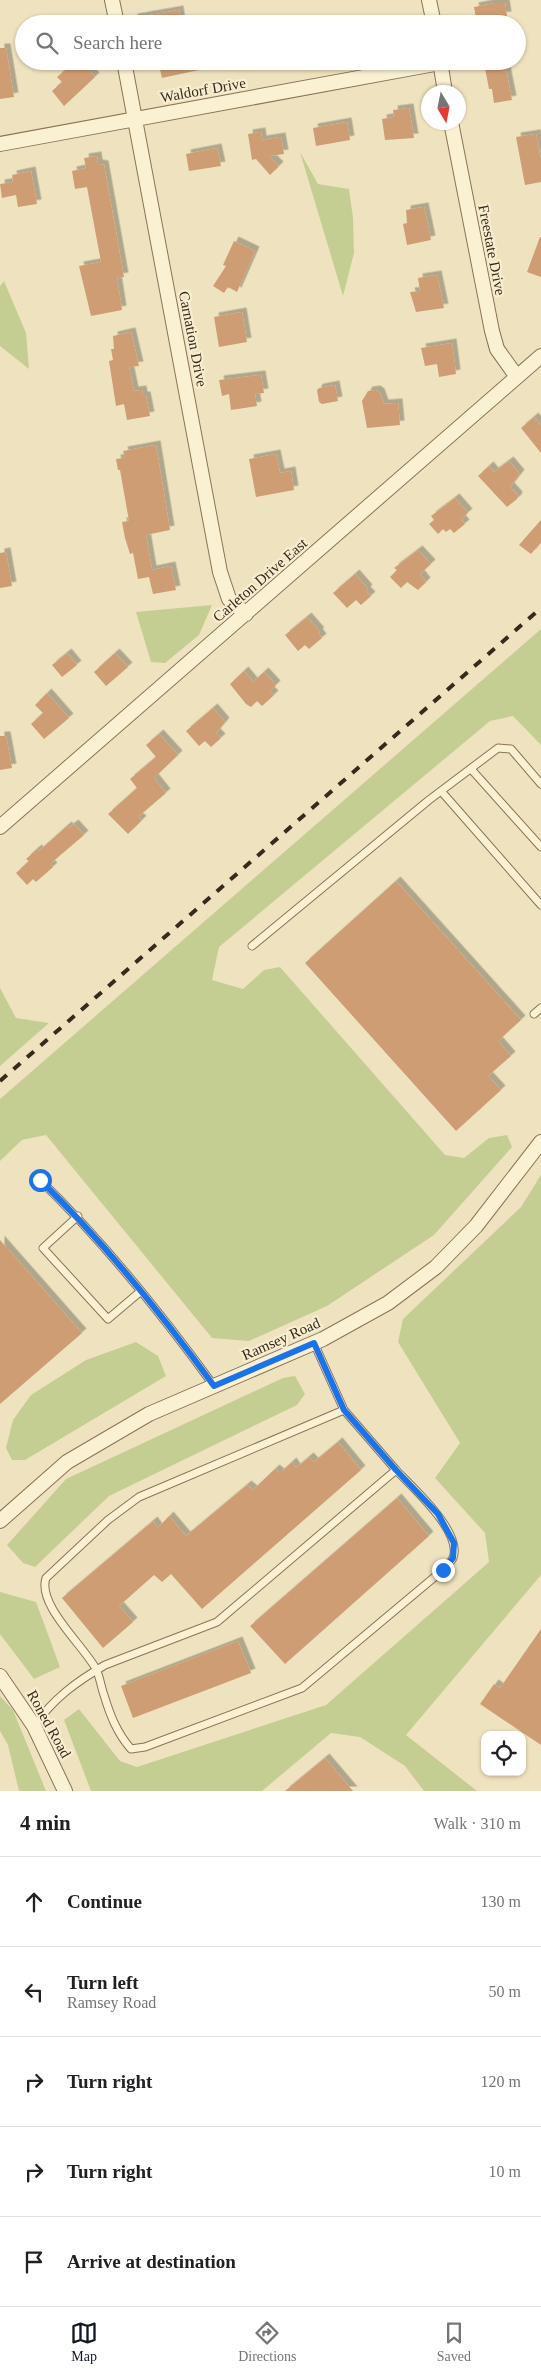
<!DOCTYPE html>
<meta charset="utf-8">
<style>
:root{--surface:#fff;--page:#f2f2f2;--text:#202124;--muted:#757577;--line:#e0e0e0;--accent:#111827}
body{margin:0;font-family:Georgia,serif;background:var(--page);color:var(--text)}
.controls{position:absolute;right:15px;bottom:15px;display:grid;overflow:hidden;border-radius:10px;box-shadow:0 1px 4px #0004}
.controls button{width:45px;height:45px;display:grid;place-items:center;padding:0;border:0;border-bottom:1px solid var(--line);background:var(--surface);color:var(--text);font:25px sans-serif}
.compass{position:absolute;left:421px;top:85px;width:45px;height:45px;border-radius:50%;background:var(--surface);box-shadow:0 1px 4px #0004;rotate:170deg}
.stop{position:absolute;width:15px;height:15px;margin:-11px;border:4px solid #1a73e8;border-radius:50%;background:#fff}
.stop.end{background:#1a73e8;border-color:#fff;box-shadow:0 1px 5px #0008}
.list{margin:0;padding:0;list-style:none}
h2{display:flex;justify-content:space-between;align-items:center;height:65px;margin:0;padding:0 20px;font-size:21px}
h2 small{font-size:16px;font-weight:400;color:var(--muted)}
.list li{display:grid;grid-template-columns:32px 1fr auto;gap:15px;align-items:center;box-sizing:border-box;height:90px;padding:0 20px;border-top:1px solid var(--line)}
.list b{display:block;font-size:19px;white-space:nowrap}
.list p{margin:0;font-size:16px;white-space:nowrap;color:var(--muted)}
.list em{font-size:16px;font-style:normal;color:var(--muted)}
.icon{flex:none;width:28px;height:28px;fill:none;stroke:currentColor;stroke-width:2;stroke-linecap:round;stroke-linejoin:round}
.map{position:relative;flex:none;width:541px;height:1791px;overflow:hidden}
.search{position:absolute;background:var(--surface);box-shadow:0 1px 4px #0004;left:15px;right:15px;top:15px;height:55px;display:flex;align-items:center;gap:12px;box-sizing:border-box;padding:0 18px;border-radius:28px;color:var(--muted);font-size:19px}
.sheet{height:515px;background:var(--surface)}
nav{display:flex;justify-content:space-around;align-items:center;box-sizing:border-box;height:70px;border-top:1px solid var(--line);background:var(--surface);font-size:14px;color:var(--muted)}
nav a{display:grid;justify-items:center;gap:2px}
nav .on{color:var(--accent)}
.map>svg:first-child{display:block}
</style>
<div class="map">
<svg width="541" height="1791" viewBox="0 0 541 1791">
<defs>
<filter id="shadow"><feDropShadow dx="4.5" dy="-4.5" stdDeviation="0" flood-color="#0004"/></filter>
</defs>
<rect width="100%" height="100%" fill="#efe3bf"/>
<path fill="#c5ce92" d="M300 152 318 184 349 189 353 218 354 253 343 296Z
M4 281 26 333 29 369 0 346V286Z
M212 605 199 635 165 663 151 662 136 612Z
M541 629V745L513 716 490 721 219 947 212 980 243 989 264 970 280 967 445 1155 464 1158 489 1138 507 1135 512 1147 434 1235 327 1306 249 1341 212 1338 46 1135 22 1140 0 1161V1099Z
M0 988 16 1018 49 1023 0 1066Z
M541 1175V1575L406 1735 477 1791H424L405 1766 360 1737 331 1733 262 1791H91L64 1720 79 1709 120 1761 137 1767 326 1705 489 1562 485 1533 435 1478 460 1443 398 1342 403 1319 521 1207Z
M136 1342 158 1356 166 1376 25 1460H12L6 1448 13 1420 31 1395 86 1360Z
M295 1376 305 1394 297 1405 109 1496 35 1567 23 1563 7 1545 66 1479 283 1378Z
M0 1592 36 1602 60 1667 34 1679 0 1634Z
M0 1696 13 1710 46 1791H19L8 1745 0 1731Z"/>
<path fill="#cf9d73" filter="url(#shadow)" d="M495 3H505L507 16 497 17 498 24H477L474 7Z
M179 10 181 24H134L133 18Z
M0 48H6L14 97 0 99Z
M76 61 81 67 84 64 95 77 64 106 52 91 62 82 57 77Z
M158 61H212L213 67 162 78Z
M505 65 512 100 494 103 492 89H489L485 68Z
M409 108 414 138 385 140 382 119 394 117 393 110Z
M347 122 350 140 316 146 313 128Z
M261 132 262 140 281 137 284 154 269 156 279 166 270 175 256 159 252 160 248 134Z
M536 134 541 160V182L525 185 516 137Z
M217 148 221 166 189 171 186 154Z
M97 156 98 164 104 165 124 277 117 278 122 310 91 316 79 266 101 262 87 187 75 189 72 171 86 168 84 158Z
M31 171 37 204 18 207 16 195 2 198 0 184 13 182 12 175Z
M424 207 431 240 407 245 403 224 407 223 406 210Z
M540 237H541V277L527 272Z
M234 241 255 251 237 292 228 287 224 293 213 286 226 266 223 265Z
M437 275 444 308 416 312 410 292 420 291 418 278Z
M242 312 247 342 219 347 214 317Z
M131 332 139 366 129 367 134 391 142 390 143 396H146L150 416 127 420 124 404 116 406 109 361 113 360 111 349H114L113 336Z
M452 343 456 374 439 377 437 364 425 366 421 348Z
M261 375 264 393 255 394 257 406 231 410 229 394 222 396 219 380Z
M335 385 338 401 322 404 319 402 317 390 319 388Z
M376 390 380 393 384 404 398 403 400 425 367 428 362 401 368 391Z
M534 417 541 426V453L521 428Z
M156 445 170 530 146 535 152 570 171 566 176 590 153 594 149 577 138 579 133 553 130 554 125 538 122 522 129 521 120 470H118L116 459 125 458 123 451Z
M276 454 280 473 291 471 294 490 256 497 249 459Z
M509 461 520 474 510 487 518 496 517 499 507 507 478 476 489 466 494 472Z
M455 498 468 513 461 519 465 524 454 533 450 529 446 532 443 529 438 534 429 524 434 520 431 516Z
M541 520V542L531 554 519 545Z
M418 550 431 564 420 574 426 582 418 590 407 582 401 588 390 577 397 570 394 568Z
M6 552 12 586 0 588V553Z
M355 574 368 589 366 591 371 596 361 605 356 600 347 608 333 593Z
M307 617 320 632 318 633 322 638 309 649 305 645 298 651 285 635Z
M67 653 77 665 62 677 52 665Z
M115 653 128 667 106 686 94 672Z
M244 671 253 682 264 672 276 685 270 691 274 695 262 706 257 701 251 707 246 704 230 684Z
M47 693 69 718 44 739 31 724 43 713 35 705Z
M213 708 225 722 216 733 221 738 211 747 205 741 199 746 186 731Z
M159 734 178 755 154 778 166 793 138 817 142 820 128 834 108 814 137 788 130 779 156 757 146 745Z
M0 736H6L12 768 0 770Z
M74 824 84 835 50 864 53 867 36 882 33 879 27 885 16 873 29 861 26 859 37 849 39 851 67 826 69 828Z
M396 881 521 1020 498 1041 511 1056 488 1076 501 1090 456 1131 305 963Z
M0 1240 82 1333 0 1404Z
M338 1442 361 1470 202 1609 171 1574 162 1582 154 1575 119 1606 133 1622 103 1648 62 1598 153 1521 158 1528 169 1516 186 1536 247 1485 253 1490 275 1469 280 1473 292 1462 296 1468 309 1457 314 1462Z
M397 1498 429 1536 285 1664 250 1626Z
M541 1629V1745L480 1704 494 1684 500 1688Z
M238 1641 251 1673 133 1718 121 1686Z
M325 1758 353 1791H285Z"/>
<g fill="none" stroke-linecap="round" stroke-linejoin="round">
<g stroke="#897357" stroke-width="9">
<path id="lane" d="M471 769 541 847
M441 791 541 905
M252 946 429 800 498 748 511 749 541 784
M534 1014 541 1008
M40 1180C105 1243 161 1313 214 1386
M78 1216 43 1248 108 1319 141 1291
M314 1343 344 1410
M34 1726C54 1698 76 1682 105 1665L217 1622 396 1470 344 1410 139 1497 108 1520 46 1578C37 1605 83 1645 96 1669 100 1677 101 1687 104 1695 110 1715 117 1733 131 1749L145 1747 302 1688 443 1570C446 1566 451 1562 453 1558 463 1532 412 1487 396 1470"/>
</g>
<g stroke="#897357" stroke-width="16">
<path id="street" d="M112 0 117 24
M429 0 434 24
M124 61 220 572 229 599 246 614
M440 61 445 92
M451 122 492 331 497 349 517 377
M0 144 440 63
M0 827 541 356
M0 1521 67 1462 149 1414 323 1339 388 1303 436 1267 476 1226 541 1142
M0 1676 34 1726 65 1791"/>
</g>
<use href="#lane" stroke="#faf0d2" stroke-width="7"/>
<use href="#street" stroke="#faf0d2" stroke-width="14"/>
<path stroke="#372a1c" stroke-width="4" stroke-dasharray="9 9" stroke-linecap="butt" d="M0 1081 541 608"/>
</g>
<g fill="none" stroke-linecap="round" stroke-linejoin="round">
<path stroke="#1a73e8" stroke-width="6" d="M40 1180C105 1243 161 1313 214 1386L314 1343 344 1410 396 1470 438 1514 454 1543 453 1558 443 1570"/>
</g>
<g text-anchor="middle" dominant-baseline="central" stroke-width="4.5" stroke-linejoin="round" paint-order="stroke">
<g font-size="15" fill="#372a1c" stroke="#f7edcf">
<text transform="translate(203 90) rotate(-10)">Waldorf Drive</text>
<text transform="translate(492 250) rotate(79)">Freestate Drive</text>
<text transform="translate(193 339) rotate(79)">Carnation Drive</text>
<text transform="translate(260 580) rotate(-41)">Carleton Drive East</text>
<text transform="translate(281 1339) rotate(-24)">Ramsey Road</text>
<text transform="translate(49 1724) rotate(61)">Roned Road</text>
</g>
</g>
</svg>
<div class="controls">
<button><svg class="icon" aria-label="locate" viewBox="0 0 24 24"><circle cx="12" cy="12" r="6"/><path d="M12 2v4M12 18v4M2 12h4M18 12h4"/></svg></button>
</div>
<svg class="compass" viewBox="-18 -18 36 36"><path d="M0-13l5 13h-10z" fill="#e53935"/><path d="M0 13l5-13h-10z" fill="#757577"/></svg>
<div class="stop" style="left:40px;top:1180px"></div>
<div class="stop end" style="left:443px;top:1570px"></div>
<div class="search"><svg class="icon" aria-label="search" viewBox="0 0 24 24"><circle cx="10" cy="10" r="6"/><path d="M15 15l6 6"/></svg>Search here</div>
</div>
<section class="sheet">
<h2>4 min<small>Walk · 310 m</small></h2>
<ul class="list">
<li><svg class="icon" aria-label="ahead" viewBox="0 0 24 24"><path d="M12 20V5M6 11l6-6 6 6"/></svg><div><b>Continue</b></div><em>130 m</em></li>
<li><svg class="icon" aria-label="left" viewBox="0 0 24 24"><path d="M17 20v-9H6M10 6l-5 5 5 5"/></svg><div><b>Turn left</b><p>Ramsey Road</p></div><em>50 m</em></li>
<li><svg class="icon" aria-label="right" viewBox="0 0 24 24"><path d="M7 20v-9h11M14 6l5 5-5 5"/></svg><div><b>Turn right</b></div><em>120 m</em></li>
<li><svg class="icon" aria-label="right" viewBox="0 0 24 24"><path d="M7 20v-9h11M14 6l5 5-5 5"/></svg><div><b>Turn right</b></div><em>10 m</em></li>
<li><svg class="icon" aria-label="arrive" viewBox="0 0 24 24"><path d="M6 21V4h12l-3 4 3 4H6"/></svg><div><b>Arrive at destination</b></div></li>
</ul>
</section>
<nav>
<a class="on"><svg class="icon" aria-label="map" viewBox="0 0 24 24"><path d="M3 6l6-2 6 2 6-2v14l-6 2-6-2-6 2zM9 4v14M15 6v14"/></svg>Map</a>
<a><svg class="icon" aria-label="directions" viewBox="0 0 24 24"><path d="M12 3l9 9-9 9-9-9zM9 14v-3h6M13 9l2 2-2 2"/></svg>Directions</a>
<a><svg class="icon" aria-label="saved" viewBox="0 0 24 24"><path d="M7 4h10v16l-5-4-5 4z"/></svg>Saved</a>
</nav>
